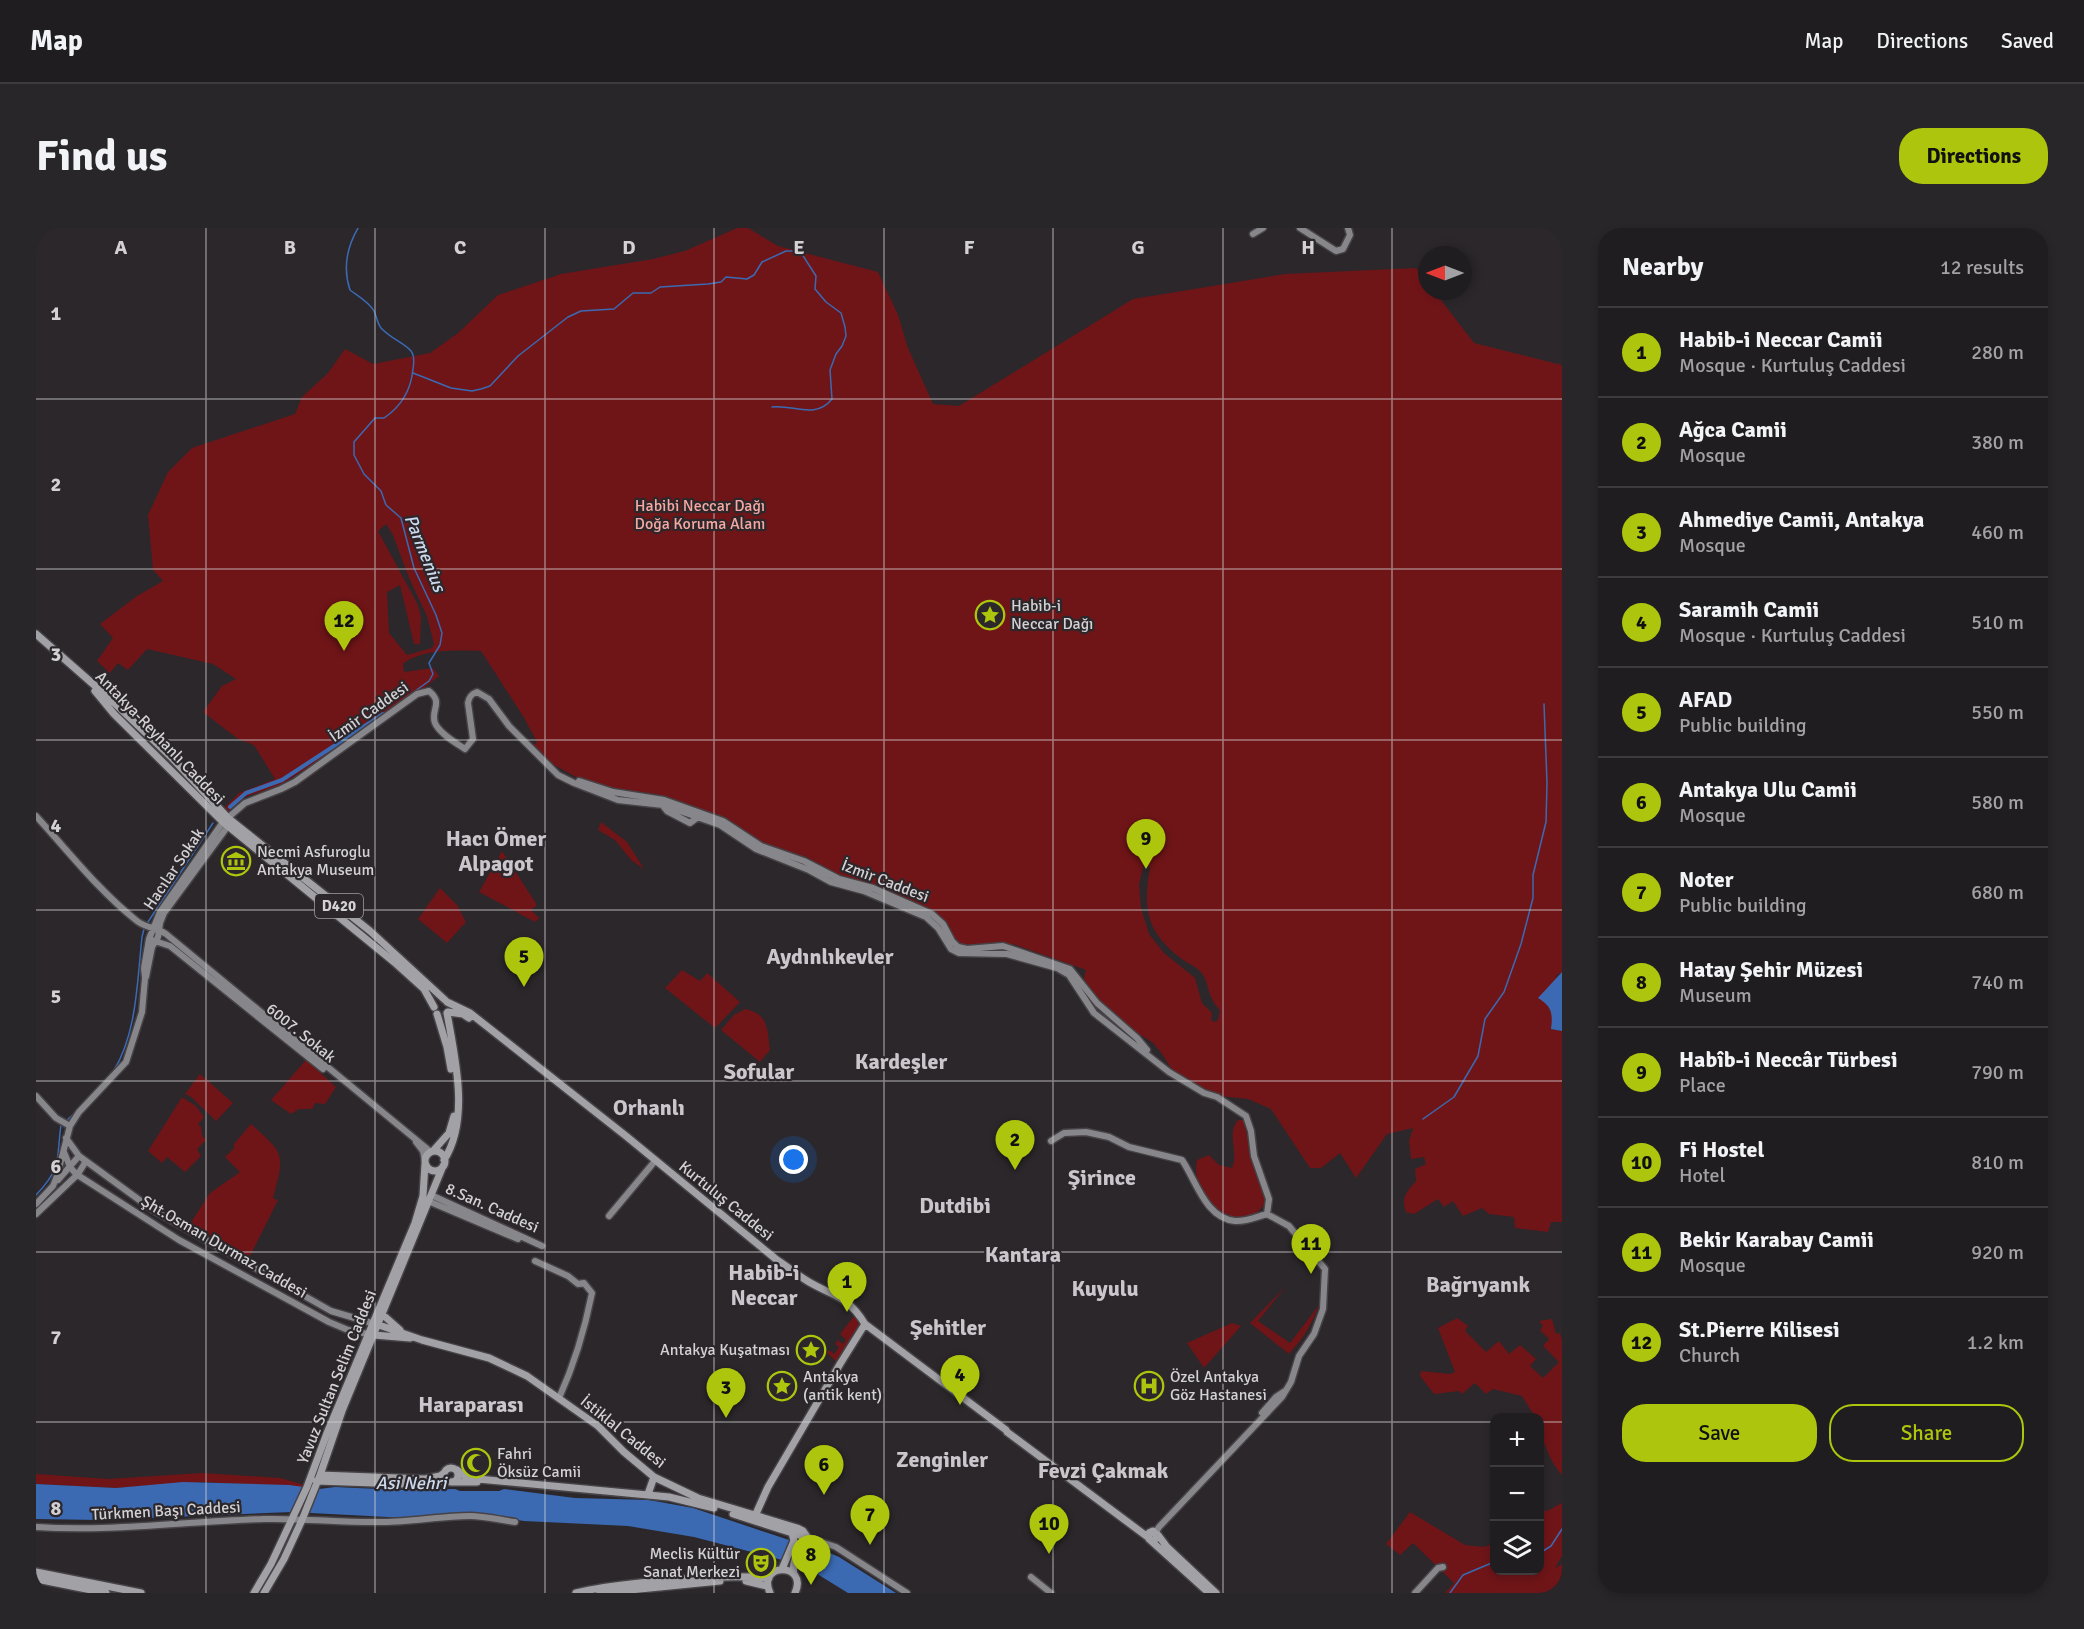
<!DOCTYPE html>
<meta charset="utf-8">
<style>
:root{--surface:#201d20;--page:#282629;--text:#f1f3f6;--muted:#a2a2a5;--line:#3d3b3e;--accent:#adc60d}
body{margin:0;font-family:Signika,sans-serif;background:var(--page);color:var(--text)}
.controls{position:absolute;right:18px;bottom:18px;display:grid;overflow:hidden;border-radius:12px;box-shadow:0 3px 9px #0003}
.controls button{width:54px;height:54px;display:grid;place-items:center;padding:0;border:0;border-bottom:2px solid var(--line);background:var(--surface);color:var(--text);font:30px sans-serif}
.compass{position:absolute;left:1382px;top:18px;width:54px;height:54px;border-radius:50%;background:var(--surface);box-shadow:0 3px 9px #0003;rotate:270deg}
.you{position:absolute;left:758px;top:932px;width:21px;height:21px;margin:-15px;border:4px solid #fff;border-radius:50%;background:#1a73e8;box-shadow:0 0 0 9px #1a73e833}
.badge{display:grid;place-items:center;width:39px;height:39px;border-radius:50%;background:var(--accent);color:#111;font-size:20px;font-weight:700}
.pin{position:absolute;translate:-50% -50px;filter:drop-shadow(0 2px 3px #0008)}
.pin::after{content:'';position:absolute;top:32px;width:21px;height:18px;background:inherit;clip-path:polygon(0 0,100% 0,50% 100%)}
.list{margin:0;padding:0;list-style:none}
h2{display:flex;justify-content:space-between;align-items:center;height:78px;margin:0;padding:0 24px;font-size:26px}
h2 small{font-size:20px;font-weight:400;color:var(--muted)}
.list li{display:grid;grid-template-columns:39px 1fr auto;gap:18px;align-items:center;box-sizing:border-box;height:90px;padding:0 24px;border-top:2px solid var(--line)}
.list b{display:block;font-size:22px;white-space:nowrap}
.list p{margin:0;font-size:20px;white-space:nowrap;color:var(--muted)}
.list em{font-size:20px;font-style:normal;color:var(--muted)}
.actions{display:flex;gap:12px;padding:18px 24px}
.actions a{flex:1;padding:14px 0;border:2px solid var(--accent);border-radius:24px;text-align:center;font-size:21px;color:var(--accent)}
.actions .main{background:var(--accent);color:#111}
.icon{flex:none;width:33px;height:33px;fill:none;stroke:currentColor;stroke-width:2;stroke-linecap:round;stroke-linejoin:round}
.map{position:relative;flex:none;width:1526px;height:1365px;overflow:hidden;border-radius:24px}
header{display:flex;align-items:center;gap:36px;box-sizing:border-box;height:84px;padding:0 30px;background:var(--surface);border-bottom:2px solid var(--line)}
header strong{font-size:28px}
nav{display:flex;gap:33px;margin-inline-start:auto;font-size:21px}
.intro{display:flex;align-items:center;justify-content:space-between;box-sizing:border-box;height:144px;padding:0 36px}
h1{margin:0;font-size:42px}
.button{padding:15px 27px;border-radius:24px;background:var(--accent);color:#111;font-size:21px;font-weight:700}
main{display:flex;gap:36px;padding:0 36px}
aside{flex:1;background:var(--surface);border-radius:24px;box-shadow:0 3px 9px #0003}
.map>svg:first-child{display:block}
</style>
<header>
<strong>Map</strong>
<nav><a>Map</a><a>Directions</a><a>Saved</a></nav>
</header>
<div class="intro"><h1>Find us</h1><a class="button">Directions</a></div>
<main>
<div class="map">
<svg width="1526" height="1365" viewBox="0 0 1526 1365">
<rect width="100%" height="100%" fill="#2b272b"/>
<path fill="#6f1518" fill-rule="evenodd" d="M701 0H712L742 18 842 44 862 87 872 120 897 176 923 178 1097 71 1249 46 1380 40 1391 54V63H1398L1438 115 1526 137V744L1521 747 1510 775 1517 787 1515 801 1526 803V994H1515L1512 1004 1479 1000 1478 989 1453 986 1446 980 1427 988 1417 973 1408 979 1402 971 1378 986 1370 984C1365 970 1370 964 1380 953L1379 941 1390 936 1388 929 1375 931 1373 913 1377 900 1351 906 1320 950 1304 925 1285 940H1274L1235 881 1212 871 1174 867 1137 843 1124 823 1116 814 1085 795 1050 763 1048 749 1050 742 977 716 974 722 946 720 929 722 900 687 800 650 773 630 719 615 694 593 620 566 556 558 511 533 507 526 498 517 501 514 487 488 445 423C422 422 384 421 367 436L368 444 397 440 403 448 383 464 284 532 244 557 209 569 191 584 188 580 203 565 239 551 218 517 202 511 167 484 186 458 200 451 177 436 111 421 92 442 82 435 74 445 61 433 77 410 64 396 101 368 127 353 117 342 112 287 132 244 156 220 259 186 266 169 292 145 309 121 337 136 394 125 422 105 462 67 525 46 617 31 649 23ZM350 296 357 307 373 350 391 388 398 416 396 420 371 427 353 405 351 364 364 357 378 416H384L385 389 382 377 342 303ZM1108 636 1114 639C1107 681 1110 702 1143 729 1149 734 1157 737 1163 742 1175 754 1169 767 1184 782L1182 792 1179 794 1175 792 1176 785 1166 775 1159 750 1128 725 1113 706 1105 680 1103 656Z
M565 594 591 614 608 641 595 632 579 612 562 602Z
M466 623 501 677 495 682 503 690 499 694 443 664Z
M404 660 421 677 430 694 411 715 382 691Z
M646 742 664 753 671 745 704 774 679 800 629 760Z
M709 781C733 786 731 801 734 822L724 834 685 802 698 787Z
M270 832 300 859 289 876 279 875 276 881H263L255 886 235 872Z
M164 846 197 875 180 893 155 869 149 866Z
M146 869 160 878 168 889 162 896 165 899 166 907 170 912 161 921 165 928 149 944 131 929 126 935 112 923Z
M1202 892H1208L1214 923 1230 971C1226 988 1205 993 1190 988 1171 982 1156 951 1161 932L1173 927 1183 937 1196 940C1203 924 1190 906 1202 892Z
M215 896C249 926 249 926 237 970L242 972 213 1030 154 996 174 965 204 944 189 929 199 919 197 917Z
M1250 1058 1222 1093 1254 1115 1283 1077C1276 1096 1267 1111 1253 1126L1214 1095Z
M818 1088 828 1095 801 1134 791 1125 793 1122 798 1126 803 1119 799 1116 802 1112 807 1116 810 1112 804 1106Z
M1421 1090 1432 1098 1429 1103 1450 1124 1463 1113 1473 1126 1484 1117 1500 1131 1494 1138 1507 1150 1523 1134 1507 1118 1513 1111 1504 1102 1507 1098 1503 1093 1516 1091 1520 1106 1524 1105 1526 1112V1247C1513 1233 1504 1208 1504 1190L1499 1189 1486 1168 1457 1161 1450 1166 1439 1155 1426 1166 1423 1163 1398 1166 1384 1148 1385 1143 1414 1146 1419 1144 1402 1100Z
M1196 1095 1205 1098 1168 1140 1151 1115Z
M166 1245 244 1250 269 1257 268 1260 168 1254 80 1260 0 1256V1246L72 1251Z
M1526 1275V1328L1519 1340 1526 1336V1365H1409L1418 1355 1377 1315 1364 1327 1350 1316 1374 1284 1429 1317 1448 1319 1458 1315V1342H1504V1281L1511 1283Z"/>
<path fill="#3b6ab3" d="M1526 744V803L1515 801C1517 786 1516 778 1502 770Z
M147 1254 253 1257 283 1261 299 1259 364 1262 419 1261 424 1263H463L468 1261 539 1270 613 1272 657 1280 765 1316 784 1321 803 1329 860 1365H812L778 1344 754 1334 658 1309 592 1298 488 1293 442 1286 371 1290 256 1284 64 1292 0 1291V1256L80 1260Z"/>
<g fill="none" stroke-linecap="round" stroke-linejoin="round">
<path stroke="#3b6ab3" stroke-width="1.5" d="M322 0C311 19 307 41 314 62 322 68 333 74 338 83 341 89 341 95 345 100 354 110 368 115 375 123 379 128 378 135 377 141 375 162 366 178 348 190H339L318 214V227L328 246 345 263 350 277 365 290 378 340 400 387 406 405 404 417 393 435 397 446 393 453 347 486
M377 145 415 160 436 163 445 161 454 158 482 128 532 89 545 83 578 81 597 65H615L624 59 672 56 685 54 690 49 711 51 718 47 726 34 750 23H764L780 48 779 61 790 74 805 85 809 99 810 108 806 118 800 126 794 142 796 171C779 192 757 176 736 179
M110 697 177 595
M77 844C101 805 101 755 106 709L108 701
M1387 891 1418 869 1442 828 1449 791 1468 764 1485 716 1497 670V647L1510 594 1511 555 1508 476
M31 892 41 883
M0 967C27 939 20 931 25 897
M1504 1325 1515 1318 1526 1301
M1414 1365 1427 1347 1458 1334"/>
<path stroke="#3b6ab3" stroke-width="4" d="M194 579 210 565 246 552 347 486"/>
<g stroke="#464246" stroke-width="9">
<path id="secondary" d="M1264 0 1300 23 1307 21 1314 7 1312 0
M1217 6 1227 0
M543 553 577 564 628 572 687 593 725 618 768 633 803 651 837 660 896 686 907 696 916 713 922 719 931 721 967 718 1034 741 1061 775 1101 810 1111 822
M627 578 631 583 654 595 662 589
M0 588C33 624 63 663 101 693 110 700 121 700 130 706L395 924
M113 711 134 718 287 841
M110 749 116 719 122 709 124 695 128 685 192 598V594
M0 868 20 890 34 898
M30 910 43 928 117 982 295 1083 339 1096
M1015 913 1028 905 1050 904 1073 909 1093 919 1146 932C1160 952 1169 990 1199 993 1209 994 1220 989 1231 986L1253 998 1289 1041 1287 1081 1278 1106 1263 1128 1255 1154 1246 1169 1123 1299 1120 1304
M380 914 387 923 389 933
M28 924 34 939 40 946 143 1012 293 1094 312 1102 337 1107
M22 952 43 928
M395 967 506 1018
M392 973 482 1011
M0 976 17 958 21 948 34 898 43 884 90 834 106 784 109 750 108 740 113 711 124 684 187 594 209 575 245 561 259 554 381 466 393 463C408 475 394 482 399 495 403 505 420 515 429 521L437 511 432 475C433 469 435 466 441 464L453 471 473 498 522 547 538 555 582 572 627 577 684 597 720 621 773 642 795 654 828 663 890 689 902 700 915 721 923 725 971 726 1021 740 1033 747 1058 785 1133 844 1168 865 1181 869 1210 888 1215 903 1218 928 1233 971 1231 986
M0 986 42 946 50 933
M573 988 619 933
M499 1033 532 1048 542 1056 548 1055 556 1065C549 1100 538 1137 523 1170
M1226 1185 1240 1169 1249 1163
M0 1299C76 1304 152 1293 228 1291 268 1290 308 1295 347 1294 376 1294 405 1288 434 1288 449 1288 464 1292 479 1294
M772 1310 800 1319 871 1365
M995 1349 1015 1365
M1379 1365 1402 1340 1407 1339"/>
</g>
<g stroke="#464246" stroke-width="10">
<path id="primary" d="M0 406 73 470 136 530 192 590 334 703 409 772
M59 463 78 486 187 594 358 734 388 761 398 779
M411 774 434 785 590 908 741 1032C752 1039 761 1047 773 1054 799 1069 812 1068 829 1096L970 1202 971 1204 1113 1310
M412 784 427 786 433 790
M401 786 411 819 415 841
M397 923 413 905 418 888
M389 933a10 10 0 1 1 20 0a10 10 0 1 1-20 0Z
M408 932C434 891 419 830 411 785
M347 1087 364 1102
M343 1097 386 1112 453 1130 491 1148 562 1198 588 1224 618 1249 662 1270 761 1300 767 1303 772 1310
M338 1107 374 1110
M408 1247a7 7 0 1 1 14 0a7 7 0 1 1-14 0Z
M421 1242 431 1250 633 1269 678 1280
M284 1247 389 1251 404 1248 408 1245
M280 1253 368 1256 411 1253
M418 1254H441
M612 1266 618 1249
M697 1286 772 1310
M719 1288 732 1259 804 1136 829 1096
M1122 1307 1131 1319 1180 1365
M1117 1313 1122 1309 1117 1303 1113 1305V1311L1173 1365
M746 1341 758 1313 756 1305
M0 1344 105 1365
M758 1346C755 1334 764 1318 772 1310
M0 1351 70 1365
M710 1353 731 1358
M218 1365 235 1336 271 1259 291 1205 379 995 387 968 389 936
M228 1365 248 1331 266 1292 284 1247 306 1183 407 938
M540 1365C566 1358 594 1356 622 1353 659 1350 696 1347 733 1350
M564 1365 684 1353
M734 1365C720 1334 773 1334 759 1365"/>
</g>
<use href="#secondary" stroke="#87878b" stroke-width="6"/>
<use href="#primary" stroke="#a1a1a6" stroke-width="7"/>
</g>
<path fill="none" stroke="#d3d1d4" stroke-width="1.5" stroke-opacity="0.55" d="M170 0V1365M339 0V1365M509 0V1365M678 0V1365M848 0V1365M1017 0V1365M1187 0V1365M1356 0V1365M0 171H1526M0 341H1526M0 512H1526M0 682H1526M0 853H1526M0 1024H1526M0 1194H1458M1504 1194H1526"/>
<defs>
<g id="sight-ring" transform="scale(1.5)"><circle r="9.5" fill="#2b272b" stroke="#adc60d" stroke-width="1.5"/><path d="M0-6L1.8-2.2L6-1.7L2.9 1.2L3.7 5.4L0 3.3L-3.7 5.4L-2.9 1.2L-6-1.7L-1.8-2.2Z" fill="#adc60d"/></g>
<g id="museum-ring" transform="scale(1.5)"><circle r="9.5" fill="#2b272b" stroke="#adc60d" stroke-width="1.5"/><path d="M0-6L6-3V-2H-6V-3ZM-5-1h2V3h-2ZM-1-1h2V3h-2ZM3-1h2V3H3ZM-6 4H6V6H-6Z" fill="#adc60d"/></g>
<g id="hospital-ring" transform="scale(1.5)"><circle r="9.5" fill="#2b272b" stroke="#adc60d" stroke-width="1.5"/><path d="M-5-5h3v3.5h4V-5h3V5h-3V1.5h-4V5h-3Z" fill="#adc60d"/></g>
<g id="mosque-ring" transform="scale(1.5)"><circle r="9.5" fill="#2b272b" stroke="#adc60d" stroke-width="1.5"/><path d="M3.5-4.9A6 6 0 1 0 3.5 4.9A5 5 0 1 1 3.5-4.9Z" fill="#adc60d"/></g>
<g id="theatre-ring" transform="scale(1.5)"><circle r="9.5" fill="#2b272b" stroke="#adc60d" stroke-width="1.5"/><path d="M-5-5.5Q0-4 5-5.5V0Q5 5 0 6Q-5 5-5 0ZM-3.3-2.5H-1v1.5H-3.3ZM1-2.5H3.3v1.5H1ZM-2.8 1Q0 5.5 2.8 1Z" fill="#adc60d"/></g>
</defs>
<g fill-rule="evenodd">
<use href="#sight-ring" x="954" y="387"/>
<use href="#museum-ring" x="200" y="633"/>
<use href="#sight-ring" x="775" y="1122"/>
<use href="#sight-ring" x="746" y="1158"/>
<use href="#hospital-ring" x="1113" y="1158"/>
<use href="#mosque-ring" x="440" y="1235"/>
<use href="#theatre-ring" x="725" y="1335"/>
</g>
<g text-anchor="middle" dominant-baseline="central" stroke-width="4.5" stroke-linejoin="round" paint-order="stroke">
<rect fill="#2b272b" stroke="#a19ea1" stroke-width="1.5" x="279" y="666" width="48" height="24" rx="4.5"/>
<g font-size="15" font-weight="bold" fill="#d3d1d4">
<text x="303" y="678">D420</text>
</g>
<g font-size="16" fill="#f7a8a2" stroke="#2b272b">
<text x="664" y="278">Habibi Neccar Dağı<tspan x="664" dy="18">Doğa Koruma Alanı</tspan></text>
</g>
<g font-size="16" fill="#d3d1d4" stroke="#2b272b" text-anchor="start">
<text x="975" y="378">Habib-i<tspan x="975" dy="18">Neccar Dağı</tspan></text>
<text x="221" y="624">Necmi Asfuroglu<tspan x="221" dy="18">Antakya Museum</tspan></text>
<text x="754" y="1122" text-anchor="end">Antakya Kuşatması</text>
<text x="767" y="1149">Antakya<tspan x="767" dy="18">(antik kent)</tspan></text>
<text x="1134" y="1149">Özel Antakya<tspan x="1134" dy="18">Göz Hastanesi</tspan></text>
<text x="461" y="1226">Fahri<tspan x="461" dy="18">Öksüz Camii</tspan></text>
<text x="704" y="1326" text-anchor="end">Meclis Kültür<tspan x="704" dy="18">Sanat Merkezi</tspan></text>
</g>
<g font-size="16" fill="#d3d1d4" stroke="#2b272b">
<text transform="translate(333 484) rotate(-35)">İzmir Caddesi</text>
<text transform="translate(124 510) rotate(46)">Antakya-Reyhanlı Caddesi</text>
<text transform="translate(138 641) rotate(-56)">Hacılar Sokak</text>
<text transform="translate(849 653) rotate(21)">İzmir Caddesi</text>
<text transform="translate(265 805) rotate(39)">6007. Sokak</text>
<text transform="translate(690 973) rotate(39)">Kurtuluş Caddesi</text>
<text transform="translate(456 980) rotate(24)">8.San. Caddesi</text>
<text transform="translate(188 1019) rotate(30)">Şht.Osman Durmaz Caddesi</text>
<text transform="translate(301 1149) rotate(-68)">Yavuz Sultan Selim Caddesi</text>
<text transform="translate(587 1204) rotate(39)">İstiklal Caddesi</text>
<text transform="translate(130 1283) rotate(-3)">Türkmen Başı Caddesi</text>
</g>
<g font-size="18" font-style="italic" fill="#cddaee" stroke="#2b272b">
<text transform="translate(389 325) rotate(68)">Parmenius</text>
<text x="375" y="1255">Asi Nehri</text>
</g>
<g font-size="22" font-weight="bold" fill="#cbc6cc" stroke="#2b272b">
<text x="460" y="610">Hacı Ömer<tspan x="460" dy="25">Alpagot</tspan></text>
<text x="794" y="728">Aydınlıkevler</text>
<text x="865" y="833">Kardeşler</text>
<text x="723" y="843">Sofular</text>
<text x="613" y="879">Orhanlı</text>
<text x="1066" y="949">Şirince</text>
<text x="919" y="977">Dutdibi</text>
<text x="987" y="1026">Kantara</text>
<text x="728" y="1044">Habib-i<tspan x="728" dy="25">Neccar</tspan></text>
<text x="1442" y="1056">Bağrıyanık</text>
<text x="1069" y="1060">Kuyulu</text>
<text x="912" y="1099">Şehitler</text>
<text x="435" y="1176">Haraparası</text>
<text x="906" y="1231">Zenginler</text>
<text x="1067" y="1242">Fevzi Çakmak</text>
</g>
</g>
<g font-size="20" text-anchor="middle" font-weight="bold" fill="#d3d1d4" stroke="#2b272b" stroke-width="4.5" stroke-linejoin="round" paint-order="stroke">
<text x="85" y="26">A</text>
<text x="254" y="26">B</text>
<text x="424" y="26">C</text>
<text x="593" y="26">D</text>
<text x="763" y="26">E</text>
<text x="933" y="26">F</text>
<text x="1102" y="26">G</text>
<text x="1272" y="26">H</text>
<text x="20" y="92">1</text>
<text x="20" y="263">2</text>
<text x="20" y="433">3</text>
<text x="20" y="604">4</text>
<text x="20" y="775">5</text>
<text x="20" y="945">6</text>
<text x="20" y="1116">7</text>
<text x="20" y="1287">8</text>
</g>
</svg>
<div class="controls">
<button>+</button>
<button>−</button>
<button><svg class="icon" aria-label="layers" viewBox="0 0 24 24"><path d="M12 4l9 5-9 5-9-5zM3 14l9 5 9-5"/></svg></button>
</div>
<svg class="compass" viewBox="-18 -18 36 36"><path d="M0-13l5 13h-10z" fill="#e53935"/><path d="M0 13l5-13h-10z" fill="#a2a2a5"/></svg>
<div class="you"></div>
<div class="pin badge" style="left:811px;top:1084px">1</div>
<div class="pin badge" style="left:979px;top:942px">2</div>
<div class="pin badge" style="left:690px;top:1190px">3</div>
<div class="pin badge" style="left:924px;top:1177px">4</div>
<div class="pin badge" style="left:488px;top:759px">5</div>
<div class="pin badge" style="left:788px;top:1267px">6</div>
<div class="pin badge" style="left:834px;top:1317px">7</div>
<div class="pin badge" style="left:775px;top:1357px">8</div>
<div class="pin badge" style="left:1110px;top:641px">9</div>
<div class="pin badge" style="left:1013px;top:1326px">10</div>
<div class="pin badge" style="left:1275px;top:1046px">11</div>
<div class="pin badge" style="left:308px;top:423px">12</div>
</div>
<aside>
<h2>Nearby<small>12 results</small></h2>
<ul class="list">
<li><span class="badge">1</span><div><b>Habib-i Neccar Camii</b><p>Mosque · Kurtuluş Caddesi</p></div><em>280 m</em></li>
<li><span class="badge">2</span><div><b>Ağca Camii</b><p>Mosque</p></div><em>380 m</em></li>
<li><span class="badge">3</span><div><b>Ahmediye Camii, Antakya</b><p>Mosque</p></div><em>460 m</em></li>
<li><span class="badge">4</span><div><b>Saramih Camii</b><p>Mosque · Kurtuluş Caddesi</p></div><em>510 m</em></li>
<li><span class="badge">5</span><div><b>AFAD</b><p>Public building</p></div><em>550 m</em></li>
<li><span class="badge">6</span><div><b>Antakya Ulu Camii</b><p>Mosque</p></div><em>580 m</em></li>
<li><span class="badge">7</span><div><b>Noter</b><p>Public building</p></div><em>680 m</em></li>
<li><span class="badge">8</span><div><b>Hatay Şehir Müzesi</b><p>Museum</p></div><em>740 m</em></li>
<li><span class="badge">9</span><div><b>Habîb-i Neccâr Türbesi</b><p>Place</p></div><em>790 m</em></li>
<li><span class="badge">10</span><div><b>Fi Hostel</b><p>Hotel</p></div><em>810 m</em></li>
<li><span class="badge">11</span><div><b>Bekir Karabay Camii</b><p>Mosque</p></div><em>920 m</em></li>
<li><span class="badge">12</span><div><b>St.Pierre Kilisesi</b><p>Church</p></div><em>1.2 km</em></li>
</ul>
<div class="actions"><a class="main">Save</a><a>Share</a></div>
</aside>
</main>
